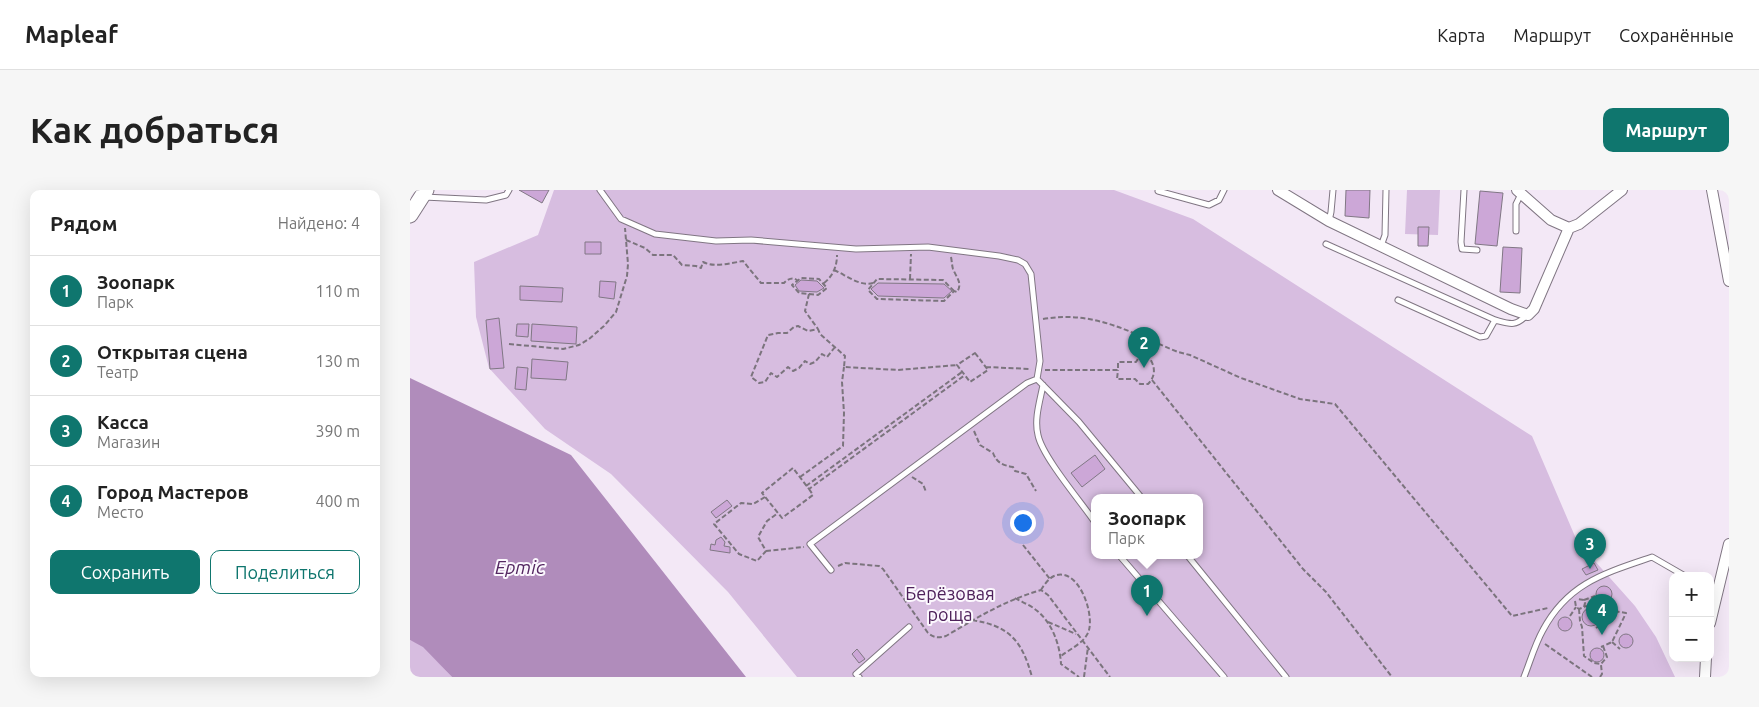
<!DOCTYPE html>
<html lang="ru">
<meta charset="utf-8">
<style>
:root{--surface:#fff;--page:#f6f6f6;--text:#222;--muted:#767676;--line:#e0e0e0;--accent:#0f766e}
body{margin:0;font-family:Ubuntu,sans-serif;background:var(--page);color:var(--text)}
.controls{position:absolute;right:15px;bottom:15px;display:grid;overflow:hidden;border-radius:10px;box-shadow:0 5px 20px #0002}
.controls button{width:45px;height:45px;display:grid;place-items:center;padding:0;border:0;border-bottom:1px solid var(--line);background:var(--surface);color:var(--text);font:25px sans-serif}
.you{position:absolute;left:612px;top:332px;width:18px;height:18px;margin:-12px;border:4px solid #fff;border-radius:50%;background:#1a73e8;box-shadow:0 0 0 8px #1a73e833}
.badge{display:grid;place-items:center;width:32px;height:32px;border-radius:50%;background:var(--accent);color:#fff;font-size:16px;font-weight:700}
.pin{position:absolute;translate:-50% -41px;filter:drop-shadow(0 1px 2px #0008)}
.pin::after{content:'';position:absolute;top:26px;width:18px;height:15px;background:inherit;clip-path:polygon(0 0,100% 0,50% 100%)}
.popup{position:absolute;left:681px;top:304px;width:112px;height:65px;box-sizing:border-box;display:grid;place-content:center;border-radius:10px;background:var(--surface);filter:drop-shadow(0 1px 4px #0005);font-size:16px;white-space:nowrap;color:var(--muted)}
.popup b{font-size:19px;color:var(--text)}
.popup::after{content:'';position:absolute;left:50%;top:100%;margin-left:-10px;border:10px solid transparent;border-top-color:var(--surface)}
.list{margin:0;padding:0;list-style:none}
h2{display:flex;justify-content:space-between;align-items:center;height:65px;margin:0;padding:0 20px;font-size:21px}
h2 small{font-size:16px;font-weight:400;color:var(--muted)}
.list li{display:grid;grid-template-columns:32px 1fr auto;gap:15px;align-items:center;box-sizing:border-box;height:70px;padding:0 20px;border-top:1px solid var(--line)}
.list b{display:block;font-size:19px;white-space:nowrap}
.list p{margin:0;font-size:16px;white-space:nowrap;color:var(--muted)}
.list em{font-size:16px;font-style:normal;color:var(--muted)}
.actions{display:flex;gap:10px;padding:15px 20px}
.actions a{flex:1;padding:11px 0;border:1px solid var(--accent);border-radius:10px;text-align:center;font-size:18px;color:var(--accent)}
.actions .main{background:var(--accent);color:#fff}
.map{position:relative;flex:none;width:1319px;height:487px;overflow:hidden;border-radius:10px}
header{display:flex;align-items:center;gap:30px;box-sizing:border-box;height:70px;padding:0 25px;background:var(--surface);border-bottom:1px solid var(--line)}
header strong{font-size:24px}
nav{display:flex;gap:28px;margin-inline-start:auto;font-size:18px}
.intro{display:flex;align-items:center;justify-content:space-between;box-sizing:border-box;height:120px;padding:0 30px}
h1{margin:0;font-size:35px}
.button{padding:12px 22px;border-radius:10px;background:var(--accent);color:#fff;font-size:18px;font-weight:700}
main{display:flex;gap:30px;padding:0 30px}
aside{flex:1;background:var(--surface);border-radius:10px;box-shadow:0 5px 20px #0002}
.map>svg:first-child{display:block}
</style>
<header>
<strong>Mapleaf</strong>
<nav><a>Карта</a><a>Маршрут</a><a>Сохранённые</a></nav>
</header>
<div class="intro"><h1>Как добраться</h1><a class="button">Маршрут</a></div>
<main>
<aside>
<h2>Рядом<small>Найдено: 4</small></h2>
<ul class="list">
<li><span class="badge">1</span><div><b>Зоопарк</b><p>Парк</p></div><em>110 m</em></li>
<li><span class="badge">2</span><div><b>Открытая сцена</b><p>Театр</p></div><em>130 m</em></li>
<li><span class="badge">3</span><div><b>Касса</b><p>Магазин</p></div><em>390 m</em></li>
<li><span class="badge">4</span><div><b>Город Мастеров</b><p>Место</p></div><em>400 m</em></li>
</ul>
<div class="actions"><a class="main">Сохранить</a><a>Поделиться</a></div>
</aside>
<div class="map">
<svg width="1319" height="487" viewBox="0 0 1319 487">
<rect width="100%" height="100%" fill="#f3e8f6"/>
<path fill="#d7bde0" fill-rule="evenodd" d="M144 0H704L783 29 1122 246 1167 351 1225 416 1246 447 1265 487H387L318 402 201 284 135 239 79 178 66 127 64 72 128 45ZM684 307H790V365H684Z
M997 0H1030L1028 45 995 44Z
M0 450 13 456 42 487H0Z"/>
<path fill="#b08cbb" d="M0 188 161 265 336 487H42L13 457 0 450Z"/>
<path fill="#cca7d7" stroke="#807784" d="M109 0H139L132 13Z
M936 0H960L959 28 935 26Z
M1070 1 1093 3 1087 56 1065 54Z
M1008 37H1019L1018 56H1008Z
M175 52H191V64H175Z
M1093 57 1112 58 1110 103 1090 102Z
M391 90 407 91 414 98 407 102 389 101 385 95Z
M190 91 206 92 204 109 189 107Z
M468 93 534 94 542 101 534 108 468 106 461 99Z
M110 96 153 98 152 112 110 110Z
M89 128 94 178 80 179 76 130Z
M107 134H119L118 147 106 146Z
M122 134 167 137 166 154 121 151Z
M122 169 158 172 156 190 121 188Z
M107 177 118 178 116 200 105 199Z
M685 265 695 279 672 297 661 283Z
M317 310 322 316 306 328 301 322Z
M311 347 315 352 314 356 320 357V363L300 360 301 354 305 355 306 350Z
M1184 373 1188 380 1176 385 1172 379Z
M1186 404a8 8 0 1 1 16 0a8 8 0 1 1-16 0Z
M1172 427a9 9 0 1 1 18 0a9 9 0 1 1-18 0Z
M1148 434a7 7 0 1 1 14 0a7 7 0 1 1-14 0Z
M1209 451a7 7 0 1 1 14 0a7 7 0 1 1-14 0Z
M1180 465a7 7 0 1 1 14 0a7 7 0 1 1-14 0Z
M447 459 455 469 449 473 442 464Z"/>
<g fill="none" stroke-linecap="round" stroke-linejoin="round">
<g stroke="#807683" stroke-width="7">
<path id="lane" d="M190 0 211 29 245 44 306 51 341 50 446 59 518 57 589 66 608 70 615 74 621 84 630 171 627 189 669 232 731 307
M1054 0 1051 52 1052 59 1067 60
M748 1 799 15 809 10 814 0
M14 7 76 10 96 5 99 0
M919 31 921 22 923 0
M1106 41V14L1111 4
M916 54 1085 130C1100 134 1105 137 1117 125
M971 56 975 45 976 0
M988 110 1070 147 1076 146 1085 130
M633 195C630 211 624 229 628 245 632 266 671 312 684 331
M709 365 814 487
M777 365 876 487
M421 380 400 354 617 193 627 189
M449 487 446 484 499 437
M1114 487C1120 472 1125 454 1133 440 1158 393 1195 383 1242 367L1275 386"/>
</g>
<g stroke="#807683" stroke-width="12">
<path id="street" d="M868 0 919 31 1101 119 1118 125 1124 119 1159 38
M1107 0 1141 30 1159 38 1169 34 1212 0
M1302 0 1319 91
M1300 433 1319 354
M1295 487 1296 468"/>
</g>
<g stroke="#807683" stroke-width="17">
<path id="primary" d="M0 25 16 0"/>
</g>
<path stroke="#7b747d" stroke-width="2" stroke-dasharray="5 2.5" stroke-linecap="butt" d="M216 50 235 58 243 65H263L272 75 286 76 291 78 293 72C305 78 321 73 333 71L351 93H374C378 89 383 86 388 91
M541 67C542 72 542 76 543 79 546 87 553 93 547 102L544 101 534 111 467 109 458 100 467 89 533 90 544 101
M424 80C436 85 450 97 463 93
M500 89 501 64
M414 93C423 86 427 76 427 65
M399 104 408 105 417 98 409 89 391 88 382 95 389 103 399 104 395 121 408 139
M633 129C685 120 721 143 768 162L780 165 831 188 890 209 925 214 1102 426 1138 418
M99 154 153 159 169 155 179 149 194 136 206 122 217 86 218 74 215 38
M425 157 417 167 412 164 405 172 400 174 395 171 389 178 383 181 378 177 367 187 361 183 355 192 349 193 341 187 358 145 368 143H377L384 137 388 136 398 141 408 139 410 144 435 166 434 177 488 180 547 175
M565 163 578 180 560 192 547 175Z
M734 164 742 151
M576 177 621 179
M635 180H708V172H726C729 167 731 163 737 165 745 174 747 185 738 194H730L725 189H707L708 180
M742 190 893 379 916 402 982 487
M564 241 570 255 583 263C587 273 592 275 603 277L605 281 616 284 626 301
M390 287 433 256 434 223 432 192 434 177
M502 287 513 294 516 302
M396 296 552 182
M399 299 403 305 372 328 352 303 383 278 399 299 555 185
M355 307 343 314 331 313 304 334 329 364 347 371 356 361 348 347 357 331 368 323
M613 355 640 389
M356 361 394 357
M428 376 435 373 469 376 473 379 518 443C524 448 528 448 536 446 568 427 594 411 631 400L638 405 700 487
M631 400C634 395 638 389 644 386 668 376 684 422 679 440 676 452 660 459 651 466
M605 408C612 412 620 415 626 420 642 432 650 455 651 474L669 487
M1174 410 1185 406
M1165 411 1166 417 1169 419 1174 417 1175 413 1174 410 1167 409
M1175 416 1216 423 1202 452 1191 457
M1169 419 1170 431 1172 437 1174 466 1184 473 1191 474 1197 467 1193 456
M1160 426 1166 417
M562 430C600 436 612 451 622 487
M638 432 666 444
M1186 438 1192 434 1196 419
M1202 452 1210 459
M1135 454 1182 487
M674 487 678 457
M1190 487 1192 484 1191 475"/>
<use href="#lane" stroke="#fff" stroke-width="5"/>
<use href="#street" stroke="#fff" stroke-width="10"/>
<use href="#primary" stroke="#fff" stroke-width="15"/>
</g>
<g text-anchor="middle" dominant-baseline="central" stroke-width="4" stroke-linejoin="round" paint-order="stroke">
<g font-size="18" fill="#4e215b" stroke="#fcf8fe">
<text x="540" y="403">Берёзовая<tspan x="540" dy="21">роща</tspan></text>
</g>
<g font-size="19" font-style="italic" fill="#552862" stroke="#fcf8fe">
<text x="110" y="377">Ертіс</text>
</g>
</g>
</svg>
<div class="controls">
<button>+</button>
<button>−</button>
</div>
<div class="you"></div>
<div class="pin badge" style="left:737px;top:426px">1</div>
<div class="popup"><b>Зоопарк</b>Парк</div>
<div class="pin badge" style="left:734px;top:178px">2</div>
<div class="pin badge" style="left:1180px;top:379px">3</div>
<div class="pin badge" style="left:1192px;top:445px">4</div>
</div>
</main>
